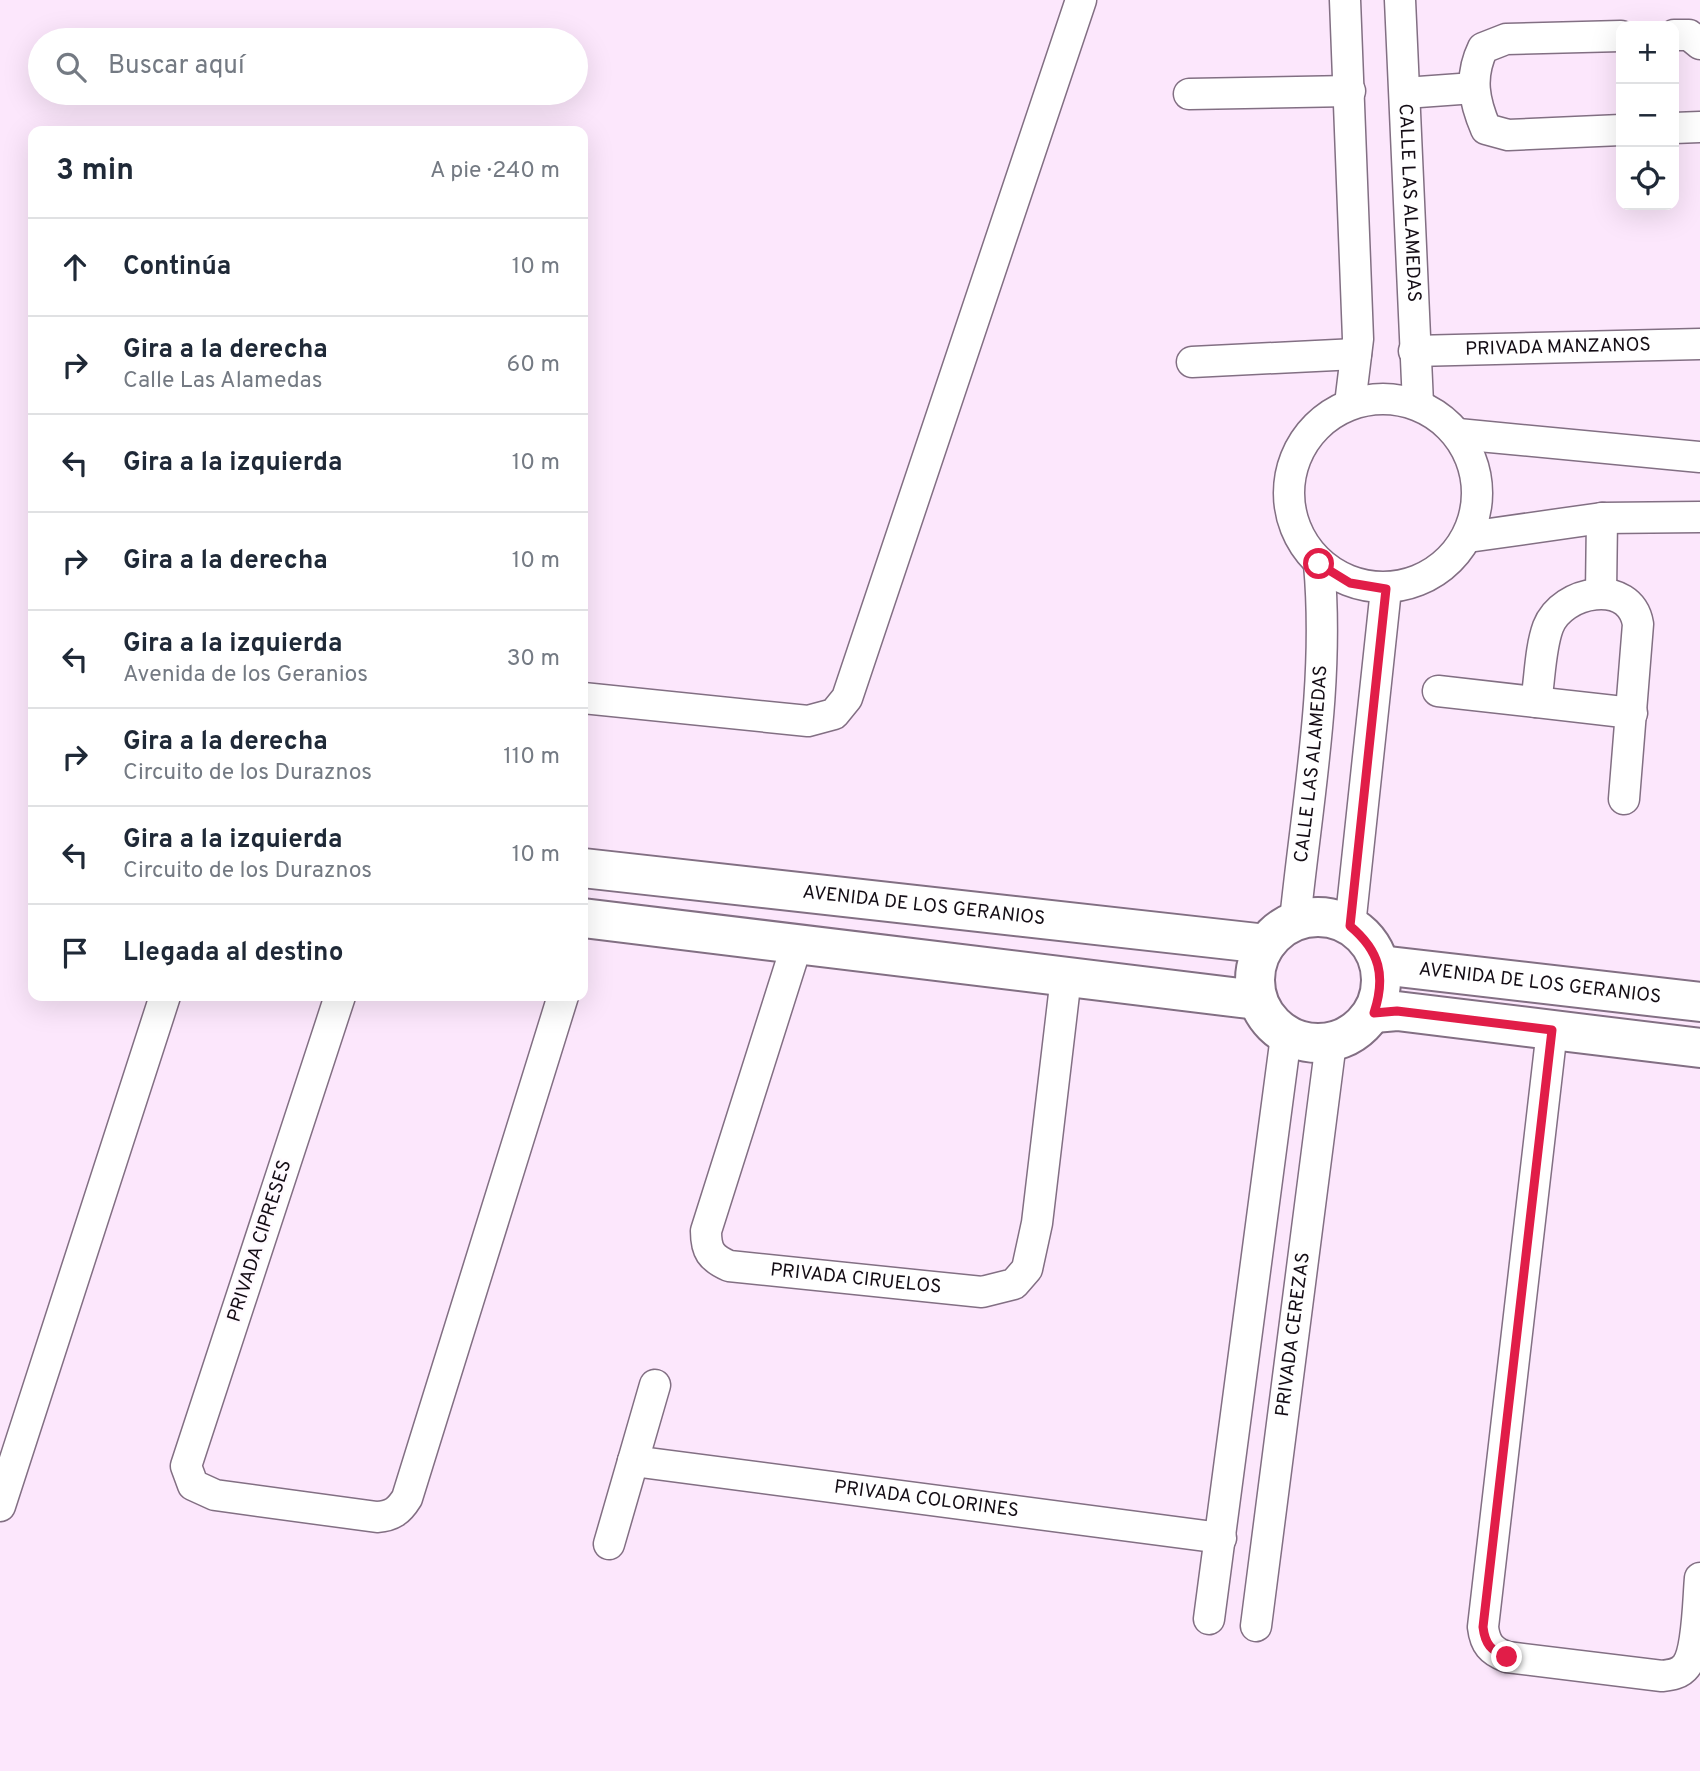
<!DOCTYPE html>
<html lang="es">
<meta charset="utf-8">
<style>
:root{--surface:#fff;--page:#f2f2f3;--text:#1f2937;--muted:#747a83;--line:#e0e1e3}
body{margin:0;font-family:Overpass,sans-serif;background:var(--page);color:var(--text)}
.controls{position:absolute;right:21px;top:21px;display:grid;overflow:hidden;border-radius:14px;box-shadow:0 7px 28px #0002}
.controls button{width:63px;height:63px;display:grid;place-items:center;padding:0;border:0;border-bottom:2px solid var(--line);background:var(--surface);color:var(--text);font:35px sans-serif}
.stop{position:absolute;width:21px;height:21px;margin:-16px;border:5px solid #e11d48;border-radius:50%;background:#fff}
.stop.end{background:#e11d48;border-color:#fff;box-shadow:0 2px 7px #0008}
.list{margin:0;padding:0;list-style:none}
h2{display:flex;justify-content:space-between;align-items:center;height:91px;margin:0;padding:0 28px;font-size:30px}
h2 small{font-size:23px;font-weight:400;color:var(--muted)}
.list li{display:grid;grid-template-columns:46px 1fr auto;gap:21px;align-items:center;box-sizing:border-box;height:98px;padding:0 28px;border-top:2px solid var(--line)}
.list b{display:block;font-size:26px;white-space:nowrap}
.list p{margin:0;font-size:23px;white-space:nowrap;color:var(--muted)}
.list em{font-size:23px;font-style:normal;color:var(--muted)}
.icon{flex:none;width:38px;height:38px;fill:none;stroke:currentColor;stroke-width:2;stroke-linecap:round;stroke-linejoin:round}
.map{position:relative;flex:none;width:1700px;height:1771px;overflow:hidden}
.search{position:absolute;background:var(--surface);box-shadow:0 7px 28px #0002;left:28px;top:28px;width:560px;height:77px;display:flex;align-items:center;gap:18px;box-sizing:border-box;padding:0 24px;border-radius:38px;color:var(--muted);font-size:26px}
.panel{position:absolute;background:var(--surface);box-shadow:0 7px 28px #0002;left:28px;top:126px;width:560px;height:875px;border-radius:14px}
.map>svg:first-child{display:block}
</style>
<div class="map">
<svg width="1700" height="1771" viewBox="0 0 1700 1771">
<rect width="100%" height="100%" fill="#fce7fc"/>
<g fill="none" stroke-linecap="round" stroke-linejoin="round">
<g stroke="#826f83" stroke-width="33">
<g id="street">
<path d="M1345 0 1358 339 1350 404"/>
<path id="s1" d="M1400 0 1418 404"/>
<path d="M1674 35H1689L1700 44"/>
<path d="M1621 36 1506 39 1483 48C1469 77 1474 101 1486 129L1508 135 1621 130"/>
<path d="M1405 93 1474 88"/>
<path d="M1189 94 1350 91"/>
<path d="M1674 128 1700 127"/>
<path id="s2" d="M1414 351 1700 344"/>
<path d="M1192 362 1356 354"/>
<circle cx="1383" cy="493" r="94"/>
<path d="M1458 434 1700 457"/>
<path d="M1468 537 1602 518 1700 517"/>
<path d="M1601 593 1602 518"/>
<path d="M1438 691 1632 713"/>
<path d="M583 698 808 721 834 714 847 698 1081 0"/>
<path d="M1536 702C1540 678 1540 649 1548 627 1562 590 1630 578 1638 624L1624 799"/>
<path id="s3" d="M1295 921C1307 802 1330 684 1319 564"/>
<path d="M1350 926 1386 589"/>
<path id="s4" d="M797 944 706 1231C706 1251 711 1258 729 1266L982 1292 1014 1284 1027 1269 1037 1223 1066 977"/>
<path d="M340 996 186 1466 193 1485 215 1495 377 1517C392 1516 399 1511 407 1498L563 996"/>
<path d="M1552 1030 1483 1627C1485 1644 1491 1651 1507 1657L1662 1676C1671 1675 1680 1674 1686 1666 1698 1651 1698 1598 1700 1578"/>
<path id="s5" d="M633 1461 1221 1538"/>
<path d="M0 1506 165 996"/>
<path d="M609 1544 655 1385"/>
<path d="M1209 1619 1286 1036"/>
<path id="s6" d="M1256 1626 1331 1042"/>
</g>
</g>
<g stroke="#826f83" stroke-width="42">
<g id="secondary">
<path id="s7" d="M583 868 1266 944"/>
<circle cx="1318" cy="980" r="63"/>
<path d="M583 918 1257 1000"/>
<path id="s8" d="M1380 965 1700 1002"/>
<path d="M1374 1013 1397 1011 1700 1048"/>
</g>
</g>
<use href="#street" stroke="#fff" stroke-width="30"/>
<use href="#secondary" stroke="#fff" stroke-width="38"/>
</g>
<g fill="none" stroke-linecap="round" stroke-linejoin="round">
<path stroke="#e11d48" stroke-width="9" d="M1319 564 1350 583 1386 589 1350 926C1380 951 1386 976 1374 1013L1397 1011 1552 1030 1483 1627C1485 1644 1491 1651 1507 1657"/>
</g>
<g text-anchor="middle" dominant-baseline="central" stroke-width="5" stroke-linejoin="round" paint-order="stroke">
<g font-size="19" fill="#140d15" stroke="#fffaff">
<text stroke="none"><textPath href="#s1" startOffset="203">CALLE LAS ALAMEDAS</textPath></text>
<text stroke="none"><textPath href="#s2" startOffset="144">PRIVADA MANZANOS</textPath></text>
<text stroke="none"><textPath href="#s3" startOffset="158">CALLE LAS ALAMEDAS</textPath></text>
<text stroke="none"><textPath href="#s7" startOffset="343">AVENIDA DE LOS GERANIOS</textPath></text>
<text stroke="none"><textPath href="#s8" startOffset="161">AVENIDA DE LOS GERANIOS</textPath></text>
<text transform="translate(260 1241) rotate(-72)">PRIVADA CIPRESES</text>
<text stroke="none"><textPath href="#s4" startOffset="474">PRIVADA CIRUELOS</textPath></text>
<text stroke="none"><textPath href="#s6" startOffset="294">PRIVADA CEREZAS</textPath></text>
<text stroke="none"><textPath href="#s5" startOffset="296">PRIVADA COLORINES</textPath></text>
</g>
</g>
</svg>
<div class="controls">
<button>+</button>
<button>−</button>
<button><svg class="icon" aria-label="locate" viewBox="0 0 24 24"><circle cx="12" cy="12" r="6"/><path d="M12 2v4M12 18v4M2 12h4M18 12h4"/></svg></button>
</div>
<div class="stop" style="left:1319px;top:564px"></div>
<div class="stop end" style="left:1507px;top:1657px"></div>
<div class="search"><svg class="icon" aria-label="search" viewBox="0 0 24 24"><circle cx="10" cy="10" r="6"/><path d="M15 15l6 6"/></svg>Buscar aquí</div>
<section class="panel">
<h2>3 min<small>A pie · 240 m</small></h2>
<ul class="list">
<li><svg class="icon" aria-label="ahead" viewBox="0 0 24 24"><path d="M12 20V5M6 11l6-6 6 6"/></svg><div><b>Continúa</b></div><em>10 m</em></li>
<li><svg class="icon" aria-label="right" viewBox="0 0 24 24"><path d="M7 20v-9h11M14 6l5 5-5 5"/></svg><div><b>Gira a la derecha</b><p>Calle Las Alamedas</p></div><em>60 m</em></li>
<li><svg class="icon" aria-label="left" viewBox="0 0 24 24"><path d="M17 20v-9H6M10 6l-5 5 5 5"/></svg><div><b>Gira a la izquierda</b></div><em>10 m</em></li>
<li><svg class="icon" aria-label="right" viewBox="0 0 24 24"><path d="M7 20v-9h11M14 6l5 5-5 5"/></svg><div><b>Gira a la derecha</b></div><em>10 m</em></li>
<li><svg class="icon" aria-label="left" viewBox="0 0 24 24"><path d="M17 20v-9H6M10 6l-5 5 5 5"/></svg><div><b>Gira a la izquierda</b><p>Avenida de los Geranios</p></div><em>30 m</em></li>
<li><svg class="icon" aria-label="right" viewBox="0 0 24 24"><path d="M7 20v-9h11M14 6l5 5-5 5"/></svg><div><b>Gira a la derecha</b><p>Circuito de los Duraznos</p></div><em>110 m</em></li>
<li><svg class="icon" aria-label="left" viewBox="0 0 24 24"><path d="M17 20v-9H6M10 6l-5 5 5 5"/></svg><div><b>Gira a la izquierda</b><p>Circuito de los Duraznos</p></div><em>10 m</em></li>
<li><svg class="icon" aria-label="arrive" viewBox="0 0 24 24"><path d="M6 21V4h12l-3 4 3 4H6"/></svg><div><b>Llegada al destino</b></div></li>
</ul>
</section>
</div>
